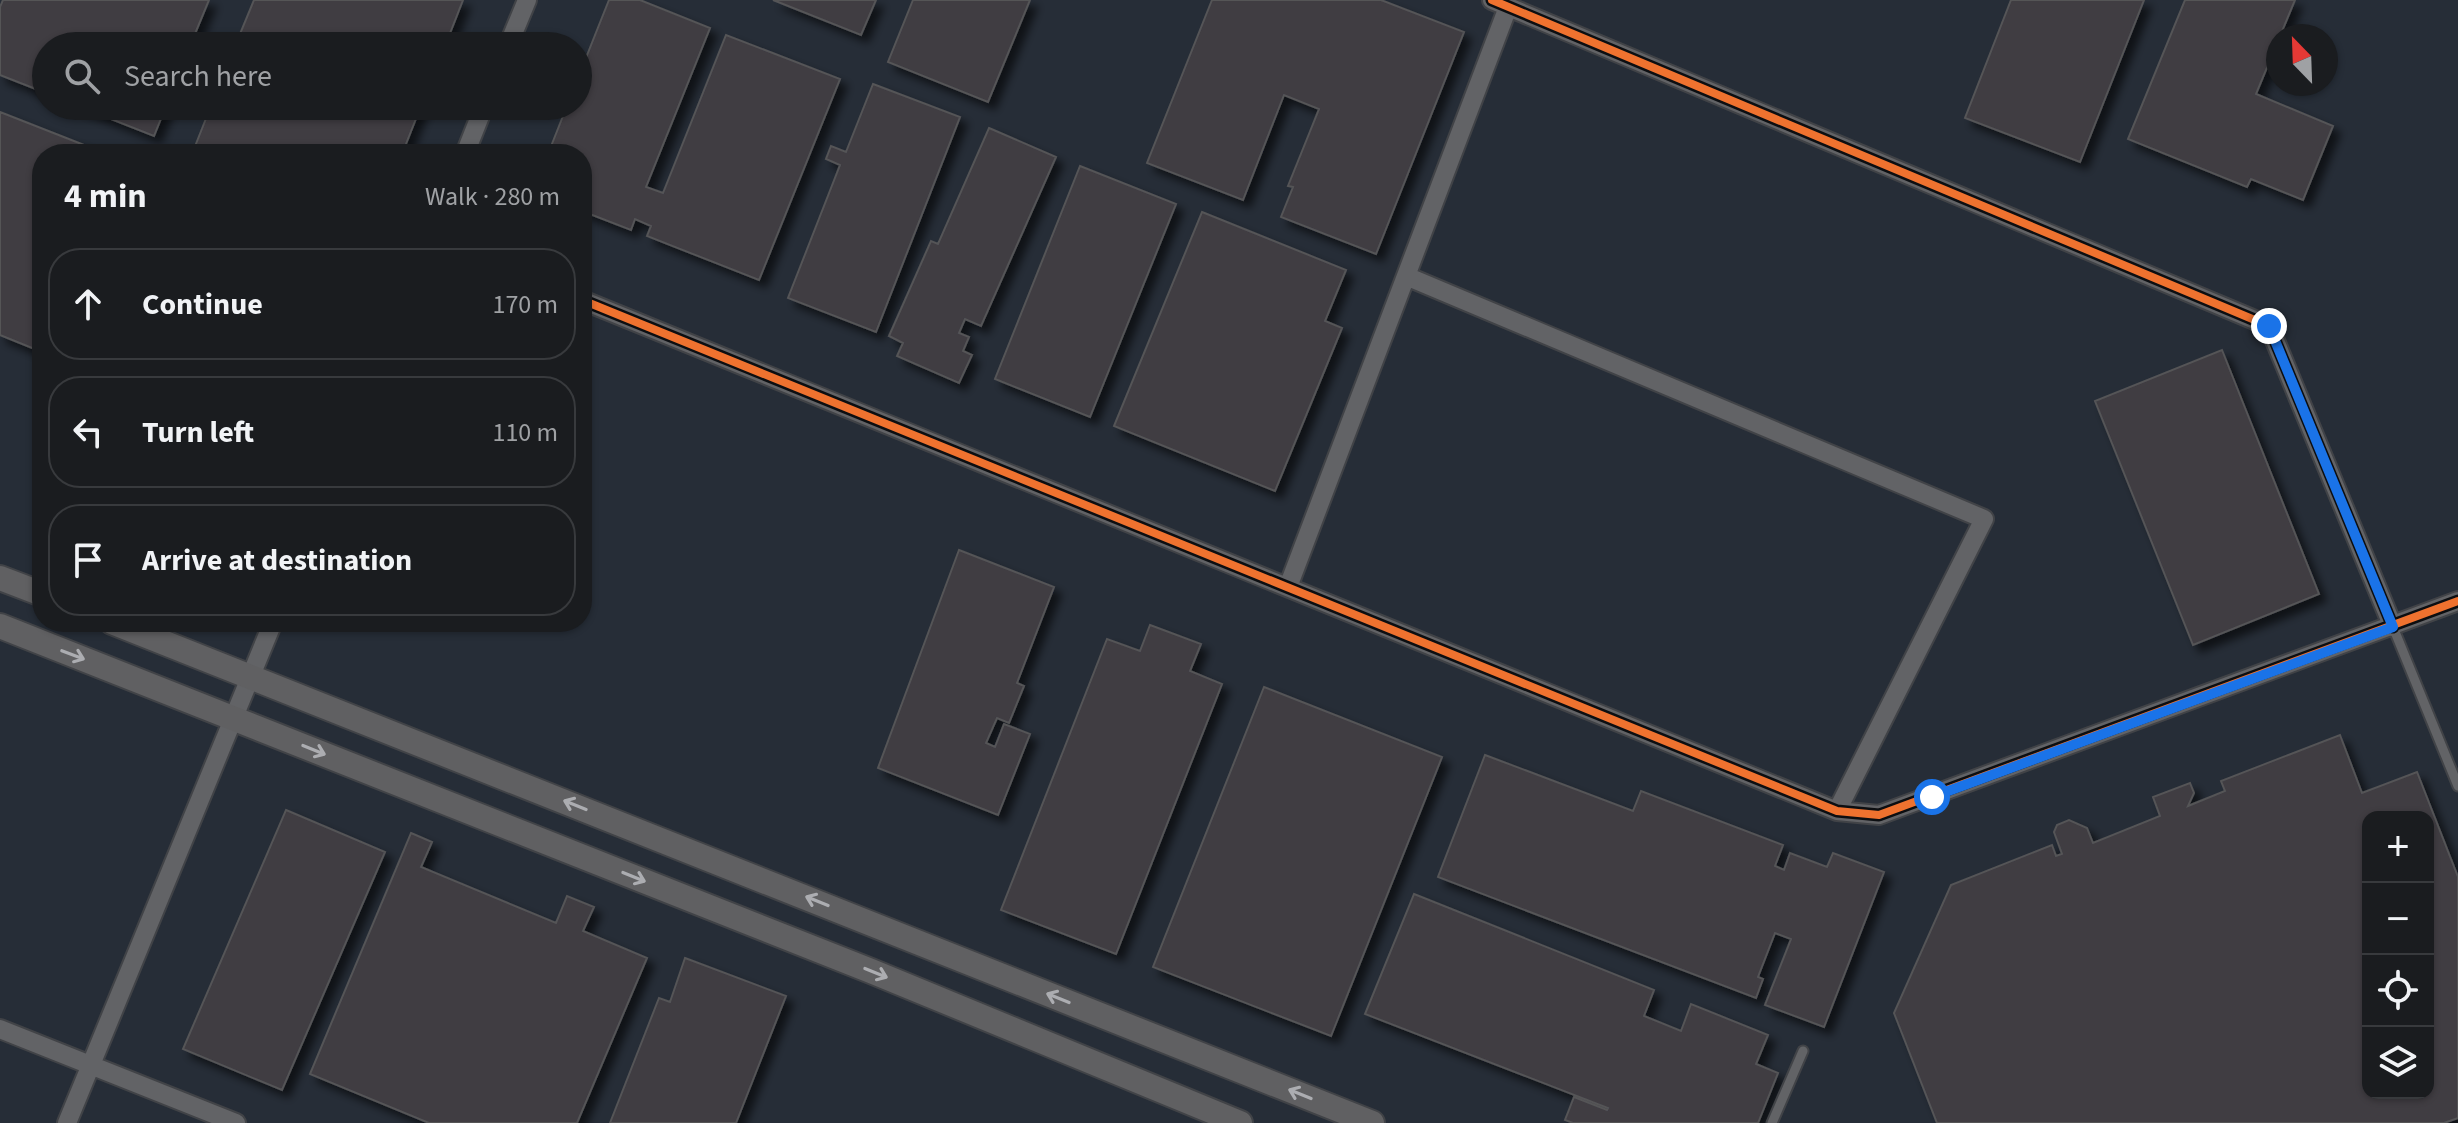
<!DOCTYPE html>
<meta charset="utf-8">
<style>
:root{--surface:#1a1c1f;--page:#232528;--text:#f1f3f6;--muted:#9fa1a4;--line:#383a3d}
body{margin:0;font-family:"Source Sans 3",sans-serif;background:var(--page);color:var(--text)}
.controls{position:absolute;right:24px;bottom:24px;display:grid;overflow:hidden;border-radius:16px;box-shadow:0 2px 6px #0004}
.controls button{width:72px;height:72px;display:grid;place-items:center;padding:0;border:0;border-bottom:2px solid var(--line);background:var(--surface);color:var(--text);font:40px sans-serif}
.compass{position:absolute;left:2266px;top:24px;width:72px;height:72px;border-radius:50%;background:var(--surface);box-shadow:0 2px 6px #0004;rotate:337deg}
.stop{position:absolute;width:24px;height:24px;margin:-18px;border:6px solid #1a73e8;border-radius:50%;background:#fff}
.stop.end{background:#1a73e8;border-color:#fff;box-shadow:0 2px 8px #0008}
.list{margin:0;padding:0;list-style:none}
h2{display:flex;justify-content:space-between;align-items:center;height:104px;margin:0;padding:0 32px;font-size:34px}
h2 small{font-size:26px;font-weight:400;color:var(--muted)}
.list li{display:grid;grid-template-columns:52px 1fr auto;gap:24px;align-items:center;box-sizing:border-box;height:112px;margin:0 16px 16px;padding:0 16px;border:2px solid var(--line);border-radius:32px}
.list b{display:block;font-size:30px;white-space:nowrap}
.list em{font-size:26px;font-style:normal;color:var(--muted)}
.icon{flex:none;width:44px;height:44px;fill:none;stroke:currentColor;stroke-width:2;stroke-linecap:round;stroke-linejoin:round}
.map{position:relative;flex:none;width:2458px;height:1123px;overflow:hidden}
.search{position:absolute;background:var(--surface);box-shadow:0 2px 6px #0004;left:32px;top:32px;width:560px;height:88px;display:flex;align-items:center;gap:20px;box-sizing:border-box;padding:0 28px;border-radius:44px;color:var(--muted);font-size:30px}
.panel{position:absolute;background:var(--surface);box-shadow:0 2px 6px #0004;left:32px;top:144px;width:560px;height:488px;border-radius:32px}
.map>svg:first-child{display:block}
</style>
<div class="map">
<svg width="2458" height="1123" viewBox="0 0 2458 1123">
<defs>
<filter id="shadow"><feDropShadow dx="7" dy="7" stdDeviation="4" flood-color="#0009"/></filter>
</defs>
<rect width="100%" height="100%" fill="#232629"/>
<path fill="#262d37" fill-rule="evenodd" d="M0 0H2458V1123H0ZM2278 36H2326V84H2278ZM46 46H578V106H46ZM42 154H582V622H42ZM2368 817H2428V1093H2368Z"/>
<path fill="#3f3c42" stroke="#545457" stroke-width="2" fill-rule="evenodd" filter="url(#shadow)" d="M3 0H209L190 46H46V93L0 75V7Z
M254 0H463L445 46H235Z
M609 0H640L710 28 646 187 663 193 726 35 840 79 759 280 647 236 651 226 635 219 631 230 582 211V154H548L567 106H578V78Z
M773 0H876L861 35Z
M913 0H1030L988 102 888 62Z
M1212 0H1381L1464 32 1376 254 1281 217 1293 187 1288 186 1319 109 1284 95 1243 200 1147 163Z
M2011 0H2144L2080 162 1965 118Z
M2185 0H2295L2256 94 2333 126 2303 200 2251 179 2247 187 2128 139Z
M873 84 960 117 876 332 788 298 840 165 826 159 831 146 846 152Z
M78 106H166L154 136Z
M211 106H421L402 154H192Z
M0 112 107 154H42V352L0 335Z
M989 128 1056 157 981 326 965 319 959 333 969 337 963 351 972 355 959 383 897 356 903 343 889 336 931 241 938 244Z
M1080 166 1176 204 1090 417 995 379Z
M1202 212 1346 270 1325 321 1342 328 1275 491 1114 426Z
M2222 350 2319 594 2193 645 2095 401Z
M959 550 1054 587 1017 683 1024 686 1009 723 997 718 986 743 995 747 1004 724 1030 734 998 815 878 768Z
M1150 625 1201 644 1190 671 1222 684 1116 954 1001 910 1107 639 1140 651Z
M1264 687 1442 757 1331 1036 1153 967Z
M2340 735 2362 793 2417 772 2458 877V1118L2444 1123H1937L1894 1013 1951 885 2052 845 2056 856 2062 854 2054 832 2057 825 2069 820 2087 828 2093 843 2160 816 2153 797 2190 783 2194 793 2188 806 2225 791 2221 781ZM2368 817H2428V1093H2368Z
M1485 755 1633 811 1641 791 1783 845 1775 866 1784 870 1790 853 1827 867 1833 853 1884 872 1824 1027 1765 1005 1791 939 1775 933 1758 977 1763 979 1756 998 1438 877Z
M286 810 385 852 282 1090 183 1049Z
M411 833 432 842 421 867 556 923 567 896 594 907 583 931 647 958 577 1123H429L310 1074Z
M1414 894 1654 990 1644 1016 1681 1031 1691 1004 1768 1035 1756 1064 1778 1073 1758 1123H1573L1565 1120 1574 1097 1607 1110 1608 1108 1365 1014Z
M685 958 786 996 736 1123H610L659 998 670 1002Z"/>
<g fill="none" stroke-linecap="round" stroke-linejoin="round">
<g stroke="#414347" stroke-width="13">
<path id="service" d="M2393 627 2458 786
M1772 1123 1803 1051"/>
</g>
<g stroke="#414347" stroke-width="22">
<path id="minor" d="M1492 0 2269 326 2393 627
M508 46 527 0
M465 154 484 106
M1406 276 1984 519 1837 811
M582 300 1837 811 1879 815 2458 601
M1288 587 1508 7
M0 1029 236 1123
M67 1123 273 622"/>
</g>
<g stroke="#414347" stroke-width="28">
<path id="secondary" d="M0 578 42 594
M112 622 1372 1123
M0 626 871 971 1240 1123"/>
</g>
<use href="#service" stroke="#626366" stroke-width="9"/>
<use href="#minor" stroke="#626366" stroke-width="18"/>
<use href="#secondary" stroke="#606062" stroke-width="24"/>
<g stroke="#0c0e11" stroke-width="13">
<path id="cycleway" d="M1492 0 2269 326 2393 627
M582 300 1837 811 1879 815 2458 601"/>
</g>
<use href="#cycleway" stroke="#ef722f" stroke-width="8"/>
</g>
<defs><path id="oneway-shaft" d="M-6 0H5M1.5-3L5.5 0L1.5 3" fill="none" stroke-width="1.6" stroke-linecap="round" stroke-linejoin="round" transform="scale(2)"/></defs>
<g stroke="#acadb1">
<use href="#oneway-shaft" transform="translate(73 655) rotate(21)"/>
<use href="#oneway-shaft" transform="translate(314 750) rotate(22)"/>
<use href="#oneway-shaft" transform="translate(575 805) rotate(-158)"/>
<use href="#oneway-shaft" transform="translate(634 877) rotate(22)"/>
<use href="#oneway-shaft" transform="translate(817 901) rotate(-158)"/>
<use href="#oneway-shaft" transform="translate(876 973) rotate(22)"/>
<use href="#oneway-shaft" transform="translate(1058 998) rotate(-158)"/>
<use href="#oneway-shaft" transform="translate(1300 1094) rotate(-158)"/>
</g>
<g fill="none" stroke-linecap="round" stroke-linejoin="round">
<path stroke="#1a73e8" stroke-width="10" d="M1932 797 2393 627 2269 326"/>
</g>
</svg>
<div class="controls">
<button>+</button>
<button>−</button>
<button><svg class="icon" aria-label="locate" viewBox="0 0 24 24"><circle cx="12" cy="12" r="6"/><path d="M12 2v4M12 18v4M2 12h4M18 12h4"/></svg></button>
<button><svg class="icon" aria-label="layers" viewBox="0 0 24 24"><path d="M12 4l9 5-9 5-9-5zM3 14l9 5 9-5"/></svg></button>
</div>
<svg class="compass" viewBox="-18 -18 36 36"><path d="M0-13l5 13h-10z" fill="#e53935"/><path d="M0 13l5-13h-10z" fill="#9fa1a4"/></svg>
<div class="stop" style="left:1932px;top:797px"></div>
<div class="stop end" style="left:2269px;top:326px"></div>
<div class="search"><svg class="icon" aria-label="search" viewBox="0 0 24 24"><circle cx="10" cy="10" r="6"/><path d="M15 15l6 6"/></svg>Search here</div>
<section class="panel">
<h2>4 min<small>Walk · 280 m</small></h2>
<ul class="list">
<li><svg class="icon" aria-label="ahead" viewBox="0 0 24 24"><path d="M12 20V5M6 11l6-6 6 6"/></svg><div><b>Continue</b></div><em>170 m</em></li>
<li><svg class="icon" aria-label="left" viewBox="0 0 24 24"><path d="M17 20v-9H6M10 6l-5 5 5 5"/></svg><div><b>Turn left</b></div><em>110 m</em></li>
<li><svg class="icon" aria-label="arrive" viewBox="0 0 24 24"><path d="M6 21V4h12l-3 4 3 4H6"/></svg><div><b>Arrive at destination</b></div></li>
</ul>
</section>
</div>
